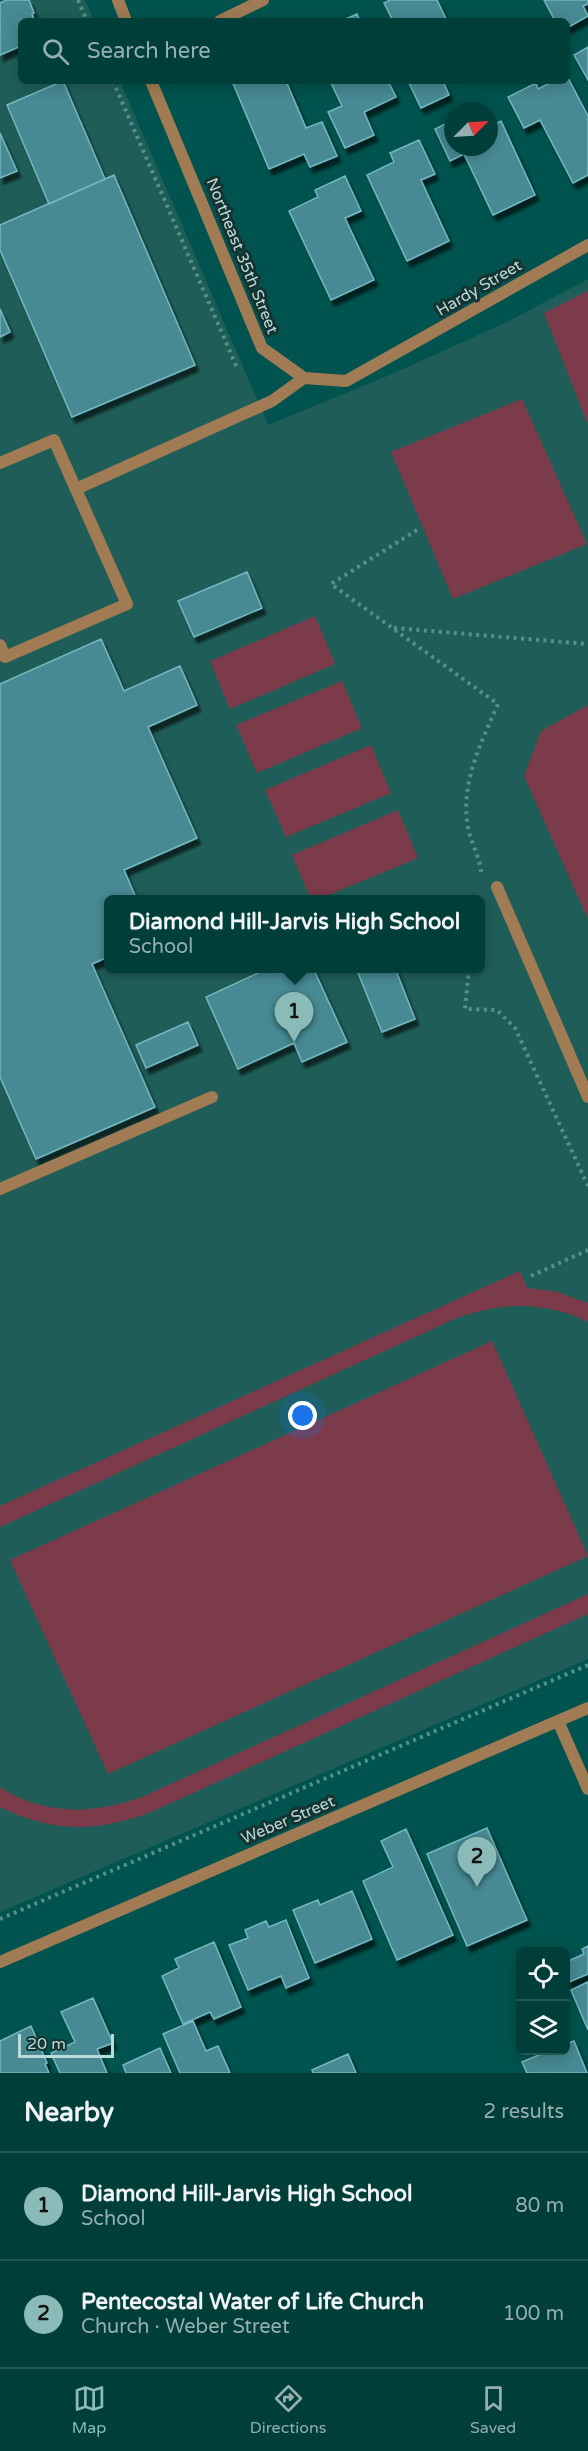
<!DOCTYPE html>
<meta charset="utf-8">
<style>
:root{--surface:#003e3a;--page:#0e4945;--text:#f1f3f6;--muted:#95aeaf;--line:#225754;--accent:#8bbbb9}
body{margin:0;font-family:"Varela Round",sans-serif;background:var(--page);color:var(--text)}
.controls{position:absolute;right:18px;bottom:18px;display:grid;overflow:hidden;border-radius:9px;box-shadow:0 3px 15px #0003}
.controls button{width:54px;height:54px;display:grid;place-items:center;padding:0;border:0;border-bottom:2px solid var(--line);background:var(--surface);color:var(--text);font:30px sans-serif}
.compass{position:absolute;left:444px;top:102px;width:54px;height:54px;border-radius:50%;background:var(--surface);box-shadow:0 3px 15px #0003;rotate:66deg}
.scale{position:absolute;left:18px;bottom:15px;width:96px;box-sizing:border-box;padding-left:6px;border:3px solid #badbd7;border-top:0;font-size:16px;line-height:21px;white-space:nowrap;color:#badbd7;-webkit-text-stroke:4px #173331;paint-order:stroke}
.you{position:absolute;left:303px;top:1416px;width:21px;height:21px;margin:-15px;border:4px solid #fff;border-radius:50%;background:#1a73e8;box-shadow:0 0 0 9px #1a73e833}
.badge{display:grid;place-items:center;width:39px;height:39px;border-radius:50%;background:var(--accent);color:#111;font-size:20px;font-weight:700}
.pin{position:absolute;translate:-50% -50px;filter:drop-shadow(0 2px 3px #0008)}
.pin::after{content:'';position:absolute;top:32px;width:21px;height:18px;background:inherit;clip-path:polygon(0 0,100% 0,50% 100%)}
.popup{position:absolute;left:104px;top:895px;width:381px;height:78px;box-sizing:border-box;display:grid;place-content:center;border-radius:9px;background:var(--surface);filter:drop-shadow(0 2px 4px #0005);font-size:20px;white-space:nowrap;color:var(--muted)}
.popup b{font-size:22px;color:var(--text)}
.popup::after{content:'';position:absolute;left:50%;top:100%;margin-left:-12px;border:12px solid transparent;border-top-color:var(--surface)}
.list{margin:0;padding:0;list-style:none}
h2{display:flex;justify-content:space-between;align-items:center;height:78px;margin:0;padding:0 24px;font-size:26px}
h2 small{font-size:20px;font-weight:400;color:var(--muted)}
.list li{display:grid;grid-template-columns:39px 1fr auto;gap:18px;align-items:center;box-sizing:border-box;height:108px;padding:0 24px;border-top:2px solid var(--line)}
.list b{display:block;font-size:22px;white-space:nowrap}
.list p{margin:0;font-size:20px;white-space:nowrap;color:var(--muted)}
.list em{font-size:20px;font-style:normal;color:var(--muted)}
.icon{flex:none;width:33px;height:33px;fill:none;stroke:currentColor;stroke-width:2;stroke-linecap:round;stroke-linejoin:round}
.map{position:relative;flex:none;width:588px;height:2073px;overflow:hidden}
.search{position:absolute;background:var(--surface);box-shadow:0 3px 15px #0003;left:18px;right:18px;top:18px;height:66px;display:flex;align-items:center;gap:15px;box-sizing:border-box;padding:0 21px;border-radius:9px;color:var(--muted);font-size:22px}
.sheet{height:294px;background:var(--surface)}
nav{display:flex;justify-content:space-around;align-items:center;box-sizing:border-box;height:84px;border-top:2px solid var(--line);background:var(--surface);font-size:16px;color:var(--muted)}
nav a{display:grid;justify-items:center;gap:3px}
nav .on{color:var(--accent)}
.map>svg:first-child{display:block}
</style>
<div class="map">
<svg width="588" height="2073" viewBox="0 0 588 2073">
<defs>
<filter id="shadow"><feDropShadow dx="3.5" dy="6" stdDeviation="1.5" flood-color="#0009"/></filter>
</defs>
<rect width="100%" height="100%" fill="#00534e"/>
<path fill="#1f5e58" fill-rule="evenodd" d="M0 0H85L94 21H21V81H120L268 425 392 374 507 322 588 279V1659L0 1912ZM108 900H480V968H108Z"/>
<path fill="#7c3b4a" d="M588 291V425L544 313Z
M522 399 587 544 453 599 391 452Z
M315 616 335 664 230 709 210 661Z
M342 681 362 728 257 773 236 725Z
M588 705V919L524 776 541 731Z
M371 745 391 793 286 837 265 790Z
M398 810 418 858 319 899H311L292 855Z
M520 1271 527 1288 554 1291 588 1303V1322C544 1301 501 1302 457 1318L0 1527V1506Z
M492 1341 588 1556 108 1774 10 1560Z
M588 1594V1614L149 1813C96 1832 52 1833 0 1807V1787C43 1816 96 1814 142 1797Z"/>
<path fill="#468a93" stroke="#74b7c1" stroke-width="1.5" filter="url(#shadow)" d="M7 0H29L34 13 32 14 35 21H21V46L0 55V3Z
M390 0H437L447 21H393L384 3Z
M544 0H588V4L583 6 588 16 567 28V21H555Z
M357 14 360 21H341Z
M588 47V80L574 55Z
M567 76 588 116V175L573 183 540 120 524 128 508 97 536 83 538 89 554 81H567Z
M63 81 105 179 49 204 7 105Z
M232 81H286L306 128 322 122 337 156 310 167 304 154 269 169Z
M330 81H388L396 97 364 112 374 135 345 148 328 112 342 106Z
M408 81H443L449 95 421 108Z
M453 120V147H489V127L501 121 535 195 493 215 464 154 450 161 435 129Z
M0 133 17 171 0 178Z
M419 140 435 174 421 180 449 241 407 261 367 175 394 162 390 153Z
M114 175 195 365 72 417 0 250V225Z
M345 176 361 211 345 218 374 280 331 300 289 211 318 197 315 190Z
M0 309 10 332 0 337Z
M247 572 262 608 194 637 178 601Z
M101 639 124 691 180 666 197 705 148 727 197 838 124 870 137 900H108V957L92 964 155 1107 36 1159 0 1077V684Z
M269 968H313L347 1042 302 1062 294 1043 238 1069 206 997Z
M356 968H395L415 1019 382 1032Z
M188 1022 198 1045 146 1068 136 1045Z
M487 1828 527 1920 467 1946 427 1854Z
M406 1829 453 1935 397 1960 363 1881 393 1867 381 1841Z
M352 1891 372 1939 315 1963 293 1910 318 1900 320 1905Z
M286 1920 309 1978 286 1988 281 1976 248 1990 229 1945 248 1938 245 1930 266 1921 269 1927Z
M214 1942 241 2007 214 2019 210 2012 183 2024 162 1976 179 1968 175 1959Z
M588 1946V1974L569 1982 566 1974V1962L584 1954 582 1949Z
M588 1982V2030L571 1990Z
M93 1998 113 2043 97 2049 107 2073H60L51 2053 75 2042 61 2012Z
M193 2021 206 2051 218 2046 230 2073H180L163 2034Z
M31 2026 47 2063 45 2064 49 2073H0V2041Z
M574 2041 587 2073H527L522 2062 551 2050H566V2044Z
M160 2048 171 2073H126L123 2065Z
M348 2054 356 2073H313L312 2070Z"/>
<g fill="none" stroke-linecap="round" stroke-linejoin="round">
<path stroke="#55918c" stroke-width="4" stroke-dasharray="3 4.5" stroke-linecap="butt" d="M78 0 87 21
M113 81 238 370
M417 530 331 584 498 704C481 743 460 783 468 828 471 843 480 857 481 872
M394 628 588 644
M469 968 465 1009 497 1010 515 1028 588 1186
M531 1276 588 1250
M0 1919 588 1665"/>
<path stroke="#a17b54" stroke-width="12" d="M0 463 54 440 127 604 5 657 0 645
M76 489 272 401 304 378
M497 887 588 1097
M0 1189 212 1097"/>
<path stroke="#a17b54" stroke-width="12" d="M118 0 126 21
M220 21 263 0
M151 81 262 348 304 378 346 381 588 245
M558 1721 588 1789
M0 1962 588 1708"/>
</g>
<g text-anchor="middle" dominant-baseline="central" stroke-width="6" stroke-linejoin="round" paint-order="stroke">
<g font-size="16" fill="#badbd7" stroke="#173331">
<text transform="translate(242 256) rotate(68)">Northeast 35th Street</text>
<text transform="translate(479 288) rotate(-30)">Hardy Street</text>
<text transform="translate(288 1820) rotate(-23)">Weber Street</text>
</g>
</g>
</svg>
<div class="controls">
<button><svg class="icon" aria-label="locate" viewBox="0 0 24 24"><circle cx="12" cy="12" r="6"/><path d="M12 2v4M12 18v4M2 12h4M18 12h4"/></svg></button>
<button><svg class="icon" aria-label="layers" viewBox="0 0 24 24"><path d="M12 4l9 5-9 5-9-5zM3 14l9 5 9-5"/></svg></button>
</div>
<svg class="compass" viewBox="-18 -18 36 36"><path d="M0-13l5 13h-10z" fill="#e53935"/><path d="M0 13l5-13h-10z" fill="#95aeaf"/></svg>
<div class="scale">20 m</div>
<div class="you"></div>
<div class="pin badge" style="left:294px;top:1042px">1</div>
<div class="popup"><b>Diamond Hill-Jarvis High School</b>School</div>
<div class="pin badge" style="left:477px;top:1887px">2</div>
<div class="search"><svg class="icon" aria-label="search" viewBox="0 0 24 24"><circle cx="10" cy="10" r="6"/><path d="M15 15l6 6"/></svg>Search here</div>
</div>
<section class="sheet">
<h2>Nearby<small>2 results</small></h2>
<ul class="list">
<li><span class="badge">1</span><div><b>Diamond Hill-Jarvis High School</b><p>School</p></div><em>80 m</em></li>
<li><span class="badge">2</span><div><b>Pentecostal Water of Life Church</b><p>Church · Weber Street</p></div><em>100 m</em></li>
</ul>
</section>
<nav>
<a class="on"><svg class="icon" aria-label="map" viewBox="0 0 24 24"><path d="M3 6l6-2 6 2 6-2v14l-6 2-6-2-6 2zM9 4v14M15 6v14"/></svg>Map</a>
<a><svg class="icon" aria-label="directions" viewBox="0 0 24 24"><path d="M12 3l9 9-9 9-9-9zM9 14v-3h6M13 9l2 2-2 2"/></svg>Directions</a>
<a><svg class="icon" aria-label="saved" viewBox="0 0 24 24"><path d="M7 4h10v16l-5-4-5 4z"/></svg>Saved</a>
</nav>
